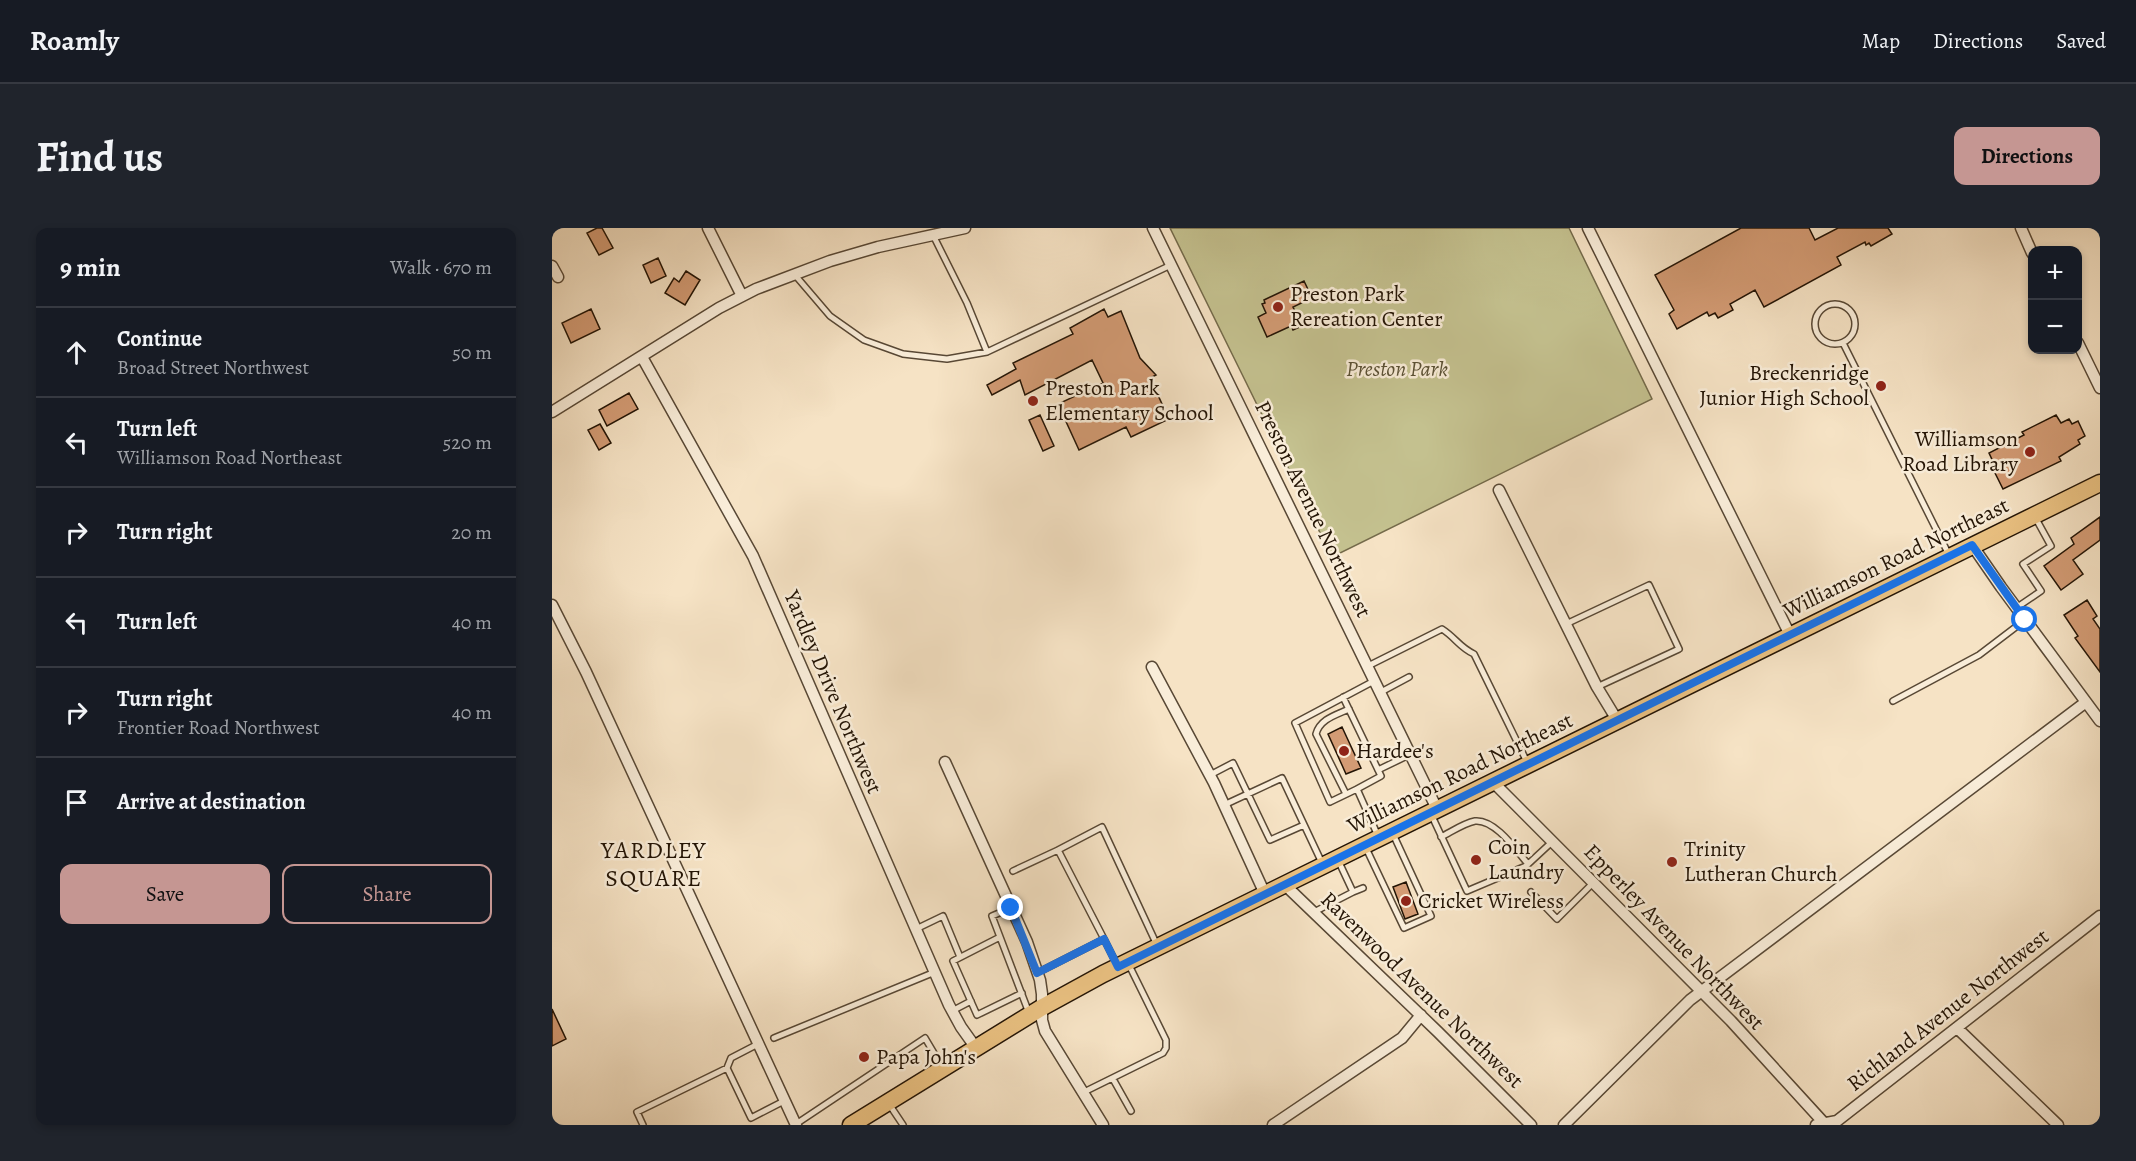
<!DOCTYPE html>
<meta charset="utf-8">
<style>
:root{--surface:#171b24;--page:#20242c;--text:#f1f3f6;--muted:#9ea1a6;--line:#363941;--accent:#c59692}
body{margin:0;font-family:Alegreya,serif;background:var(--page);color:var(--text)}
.controls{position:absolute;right:18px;top:18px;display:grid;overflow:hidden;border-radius:12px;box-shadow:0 3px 9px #0003}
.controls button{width:54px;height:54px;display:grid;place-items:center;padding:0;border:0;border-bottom:2px solid var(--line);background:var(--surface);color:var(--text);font:30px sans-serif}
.stop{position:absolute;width:18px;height:18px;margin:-14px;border:4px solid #1a73e8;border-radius:50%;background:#fff}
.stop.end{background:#1a73e8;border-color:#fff;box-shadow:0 2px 6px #0008}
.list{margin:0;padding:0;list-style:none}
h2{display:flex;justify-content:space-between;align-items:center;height:78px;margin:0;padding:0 24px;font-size:26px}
h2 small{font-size:20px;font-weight:400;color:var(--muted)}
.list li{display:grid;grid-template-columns:39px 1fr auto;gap:18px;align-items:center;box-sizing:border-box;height:90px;padding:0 24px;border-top:2px solid var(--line)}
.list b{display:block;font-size:22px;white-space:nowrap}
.list p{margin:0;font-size:20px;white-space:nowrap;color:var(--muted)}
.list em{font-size:20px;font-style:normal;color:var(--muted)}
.actions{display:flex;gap:12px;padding:18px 24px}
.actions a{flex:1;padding:14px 0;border:2px solid var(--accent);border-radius:12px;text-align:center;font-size:21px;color:var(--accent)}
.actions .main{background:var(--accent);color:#111}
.icon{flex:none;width:33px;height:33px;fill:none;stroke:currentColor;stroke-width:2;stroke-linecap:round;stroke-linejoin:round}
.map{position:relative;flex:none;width:1548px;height:897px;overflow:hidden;border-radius:12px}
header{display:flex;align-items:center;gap:36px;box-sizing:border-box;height:84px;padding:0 30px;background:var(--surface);border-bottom:2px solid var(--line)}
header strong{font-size:28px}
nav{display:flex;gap:33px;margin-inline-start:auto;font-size:21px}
.intro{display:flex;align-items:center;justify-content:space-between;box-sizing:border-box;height:144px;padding:0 36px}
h1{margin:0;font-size:42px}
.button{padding:15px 27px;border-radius:12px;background:var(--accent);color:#111;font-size:21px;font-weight:700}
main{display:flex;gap:36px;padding:0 36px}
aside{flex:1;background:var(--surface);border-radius:12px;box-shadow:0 3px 9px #0003}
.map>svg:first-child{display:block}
</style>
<header>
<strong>Roamly</strong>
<nav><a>Map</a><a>Directions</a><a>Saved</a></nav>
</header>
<div class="intro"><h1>Find us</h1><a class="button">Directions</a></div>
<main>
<aside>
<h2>9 min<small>Walk · 670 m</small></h2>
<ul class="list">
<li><svg class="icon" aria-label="ahead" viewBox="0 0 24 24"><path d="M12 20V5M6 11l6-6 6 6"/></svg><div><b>Continue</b><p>Broad Street Northwest</p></div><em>50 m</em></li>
<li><svg class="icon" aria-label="left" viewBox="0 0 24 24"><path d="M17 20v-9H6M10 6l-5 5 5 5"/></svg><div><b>Turn left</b><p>Williamson Road Northeast</p></div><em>520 m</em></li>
<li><svg class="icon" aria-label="right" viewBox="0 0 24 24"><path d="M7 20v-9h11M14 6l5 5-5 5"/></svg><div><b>Turn right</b></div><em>20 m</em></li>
<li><svg class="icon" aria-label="left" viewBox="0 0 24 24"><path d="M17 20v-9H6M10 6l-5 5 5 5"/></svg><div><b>Turn left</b></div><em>40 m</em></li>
<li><svg class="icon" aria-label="right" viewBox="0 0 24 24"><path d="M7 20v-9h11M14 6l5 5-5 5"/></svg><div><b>Turn right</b><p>Frontier Road Northwest</p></div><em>40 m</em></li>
<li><svg class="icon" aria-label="arrive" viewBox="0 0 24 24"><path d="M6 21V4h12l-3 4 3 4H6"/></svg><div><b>Arrive at destination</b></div></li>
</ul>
<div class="actions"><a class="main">Save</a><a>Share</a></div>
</aside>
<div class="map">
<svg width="1548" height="897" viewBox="0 0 1548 897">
<rect width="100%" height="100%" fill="#f6e3c5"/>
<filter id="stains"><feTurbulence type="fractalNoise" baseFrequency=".00333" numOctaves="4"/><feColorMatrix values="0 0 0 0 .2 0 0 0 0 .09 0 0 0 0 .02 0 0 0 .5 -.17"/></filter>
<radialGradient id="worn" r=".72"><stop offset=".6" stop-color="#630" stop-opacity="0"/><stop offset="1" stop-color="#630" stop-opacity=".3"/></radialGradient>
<path fill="#c4c18f" stroke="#746a4a" stroke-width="1.5" d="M618 0H1017L1100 171 780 329Z"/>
<path fill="#d39b74" stroke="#231405" stroke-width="1.5" d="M45 0H50L61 20 47 27 35 5Z
M1189 0H1257L1263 12 1286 0H1336L1340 6 1319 18 1317 15 1314 17 1313 14 1285 29 1289 37 1212 79 1203 62 1178 76 1181 82 1166 90 1163 85 1157 88 1155 84 1125 101 1117 86 1122 82 1103 47Z
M106 30 114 48 99 55 91 37Z
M134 43 148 52 133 77 113 65 122 50 127 54Z
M752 53 760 70 741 79 750 98 741 102 739 98 715 109 706 89 714 85 710 76 713 75 712 72Z
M39 81 48 101 19 115 10 95Z
M552 81 556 89 569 83 588 130 604 147 598 150 617 191 579 209 574 199 527 222 506 176 551 155 540 132 473 167 468 152 440 167 435 157 464 141 461 135 521 106 518 100Z
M77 165 86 181 55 198 47 182Z
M488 187 502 218 491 223 477 192Z
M1504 187 1509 195 1517 191 1520 196 1526 193 1533 208 1526 212 1528 216 1507 229 1509 233 1451 261 1441 241 1444 240 1437 225 1472 207 1470 204Z
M48 196 59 215 47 222 36 202Z
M1548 289V312L1521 332 1531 346 1509 362 1492 338 1522 316 1519 310Z
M1535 372 1545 388 1541 391 1548 401V444L1523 410 1526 408 1512 387Z
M790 499 809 540 794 546 776 506Z
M854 654 866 686 853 691 841 659Z
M0 781 14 811 0 818Z"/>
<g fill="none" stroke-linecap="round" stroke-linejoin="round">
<g stroke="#584835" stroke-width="8">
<path id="lane" d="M381 7 415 75 435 124
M243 47 278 88 312 112 351 126 395 131 435 124 619 37
M1263 96a20 20 0 1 1 40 0a20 20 0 1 1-40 0Z
M1291 115 1397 327
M1464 380 1489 363 1471 336 1499 318 1483 289
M1014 396 1097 357 1127 421 1045 459
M816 438 890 401C904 410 907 419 922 426L975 534
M822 453 743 495 778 574 805 561 826 608
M829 464 857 449
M791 469 829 548 805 561
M1341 473 1427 427 1473 392
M826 542 859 526
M658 547 681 535 718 612 752 597
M794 566 764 506C768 491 784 487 797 481
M672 577 730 550 770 635
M879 586 915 663 974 638 1001 613
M889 609C899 604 912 595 923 593 943 591 964 622 976 636
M813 618 852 700 879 688 841 606
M506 622 550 599 604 715
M461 643 506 622 552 711 485 745
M801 664 811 660
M979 664 1005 691 1041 655
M762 684 801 664 786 632
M364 701 391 688 408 729
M448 709 440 688 459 680
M552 711 565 737
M470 765 425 787 401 733 448 709 477 785
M400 783 419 773
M222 810 383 744
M206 816 179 830 175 840 199 890 232 873
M561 851 579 883
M530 865 611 825 614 820V812L577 737
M337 876 351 897
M244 896 373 810 389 837
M91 897 85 884 175 840"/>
</g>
<g stroke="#584835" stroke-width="13">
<path id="street" d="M156 0 190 68
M601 0 885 581
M1036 0 1238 407
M1469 0 1480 25
M0 38 6 49
M1526 115 1548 160
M90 129 201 328 397 777 409 799 424 820
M0 184 167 80 204 61 278 33 326 19 413 0
M947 262 1045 459 1065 492
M1420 317 1449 359 1548 493
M0 377 34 444 244 897
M600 439 662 555 713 666
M393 534 475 714 488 752 490 766V792L493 803 551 897
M940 553 1179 793 1272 895
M733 657 886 804 979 897
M1405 800 1506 897
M721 897 850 810 869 787
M1012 897 1138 772 1534 474
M1264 897 1285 893 1548 688"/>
</g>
<g stroke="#231405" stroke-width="19">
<path id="primary" d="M299 897 489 780 551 746 1548 255"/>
</g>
<use href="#lane" stroke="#f9edd9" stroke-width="5"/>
<use href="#street" stroke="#f9edd9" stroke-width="10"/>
<use href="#primary" stroke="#ebc282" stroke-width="16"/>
</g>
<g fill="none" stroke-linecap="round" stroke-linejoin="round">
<path stroke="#1a73e8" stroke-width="8" d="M459 680 485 745 552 711 566 739 1420 317 1473 392"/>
</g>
<g fill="#8f2418" stroke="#f9edd9" stroke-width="2">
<circle cx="726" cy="79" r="6"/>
<circle cx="1329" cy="158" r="6"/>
<circle cx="481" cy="173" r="6"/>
<circle cx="1478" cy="224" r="6"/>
<circle cx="792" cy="523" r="6"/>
<circle cx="924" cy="632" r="6"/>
<circle cx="1120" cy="634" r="6"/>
<circle cx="854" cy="673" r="6"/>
<circle cx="312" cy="829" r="6"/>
</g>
<g text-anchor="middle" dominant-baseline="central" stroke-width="5" stroke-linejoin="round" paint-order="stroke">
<g font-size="22" fill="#231405" stroke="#f9edd9" text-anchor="start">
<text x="738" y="66">Preston Park<tspan x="738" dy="25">Rereation Center</tspan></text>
<text x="1317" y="145" text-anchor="end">Breckenridge<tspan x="1317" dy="25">Junior High School</tspan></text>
<text x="493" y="160">Preston Park<tspan x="493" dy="25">Elementary School</tspan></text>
<text x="1466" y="211" text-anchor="end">Williamson<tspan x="1466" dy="25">Road Library</tspan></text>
<text x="804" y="523">Hardee's</text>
<text x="936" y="619">Coin<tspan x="936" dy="25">Laundry</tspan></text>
<text x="1132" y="621">Trinity<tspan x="1132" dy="25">Lutheran Church</tspan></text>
<text x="866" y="673">Cricket Wireless</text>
<text x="324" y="829">Papa John's</text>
</g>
<g font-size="22" font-style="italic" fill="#5b5135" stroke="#f9edd9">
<text x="845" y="141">Preston Park</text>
</g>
<g font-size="22" fill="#231405" stroke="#f9edd9">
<text transform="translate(761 281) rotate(64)">Preston Avenue Northwest</text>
<text transform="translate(1344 330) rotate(-26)">Williamson Road Northeast</text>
<text transform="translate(281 464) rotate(67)">Yardley Drive Northwest</text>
<text transform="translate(908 545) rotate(-26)">Williamson Road Northeast</text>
<text transform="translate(1122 709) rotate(46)">Epperley Avenue Northwest</text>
<text transform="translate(870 762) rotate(44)">Ravenwood Avenue Northwest</text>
<text transform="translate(1396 782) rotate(-38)">Richland Avenue Northwest</text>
</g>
<g font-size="24" letter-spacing="1.5" fill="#231405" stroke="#f9edd9">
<text x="102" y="622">YARDLEY<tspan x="102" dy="28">SQUARE</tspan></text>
</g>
</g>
<rect width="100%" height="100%" filter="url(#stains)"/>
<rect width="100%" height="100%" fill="url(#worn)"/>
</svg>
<div class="controls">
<button>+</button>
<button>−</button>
</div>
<div class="stop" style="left:1473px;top:392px"></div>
<div class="stop end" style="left:459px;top:680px"></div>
</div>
</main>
